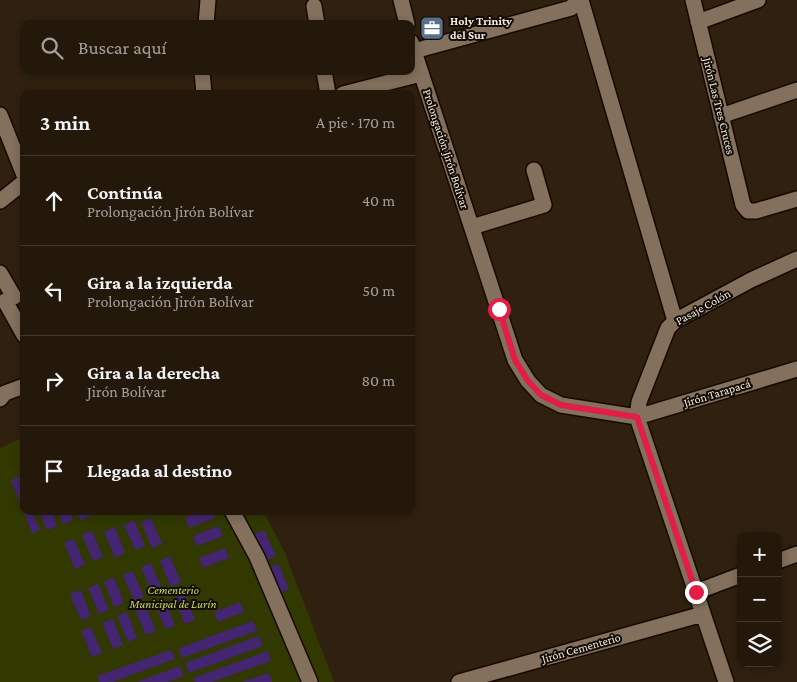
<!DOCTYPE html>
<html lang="es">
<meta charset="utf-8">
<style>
:root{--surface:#24180b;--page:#2c2114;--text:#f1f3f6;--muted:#a3a09d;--line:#41372c}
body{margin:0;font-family:"Crimson Pro",serif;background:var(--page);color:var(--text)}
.controls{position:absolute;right:15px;bottom:15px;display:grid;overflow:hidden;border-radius:10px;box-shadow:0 2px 8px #0003}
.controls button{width:45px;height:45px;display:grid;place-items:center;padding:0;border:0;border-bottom:1px solid var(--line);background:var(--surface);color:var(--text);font:25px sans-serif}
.stop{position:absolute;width:15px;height:15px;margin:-11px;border:4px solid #e11d48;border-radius:50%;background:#fff}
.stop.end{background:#e11d48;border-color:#fff;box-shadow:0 1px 5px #0008}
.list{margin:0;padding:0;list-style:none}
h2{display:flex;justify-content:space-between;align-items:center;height:65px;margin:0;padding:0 20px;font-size:21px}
h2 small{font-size:16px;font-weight:400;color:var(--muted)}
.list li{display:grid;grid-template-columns:32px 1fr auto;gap:15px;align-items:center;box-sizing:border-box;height:90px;padding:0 20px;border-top:1px solid var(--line)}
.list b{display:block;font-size:19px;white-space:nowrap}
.list p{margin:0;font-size:16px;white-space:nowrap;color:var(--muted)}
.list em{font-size:16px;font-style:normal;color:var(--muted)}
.icon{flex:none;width:28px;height:28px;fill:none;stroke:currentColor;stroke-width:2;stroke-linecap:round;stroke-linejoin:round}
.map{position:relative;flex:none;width:797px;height:682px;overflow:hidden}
.search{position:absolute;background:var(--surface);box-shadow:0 2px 8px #0003;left:20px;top:20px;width:395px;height:55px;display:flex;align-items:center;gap:12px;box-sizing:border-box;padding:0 18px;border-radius:10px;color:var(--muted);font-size:19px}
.panel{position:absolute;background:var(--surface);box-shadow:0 2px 8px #0003;left:20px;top:90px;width:395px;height:425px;border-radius:10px}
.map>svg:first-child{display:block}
</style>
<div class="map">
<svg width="797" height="682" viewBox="0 0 797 682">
<rect width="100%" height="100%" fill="#30200f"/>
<path fill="#313900" d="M24 437V511H263L285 553 334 682H0V448Z"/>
<path fill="#432571" d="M19 477 24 490V511H32L40 530 32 533 11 480Z
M39 511H52L57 526 47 530Z
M58 511H70L73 520 63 524Z
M77 511H89L91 516 80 520Z
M202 511H212L215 518 189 528 185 518Z
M151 518 162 544 152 548 141 522Z
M134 520 145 546 135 550 124 525Z
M219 526 223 536 197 546 193 536Z
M115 527 125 553 115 558 104 532Z
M264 530 276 556 266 560 254 535Z
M92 531 103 557 93 561 82 535Z
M74 539 85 565 75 569 64 543Z
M225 548 229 558 203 568 199 558Z
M170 556 181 582 171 587 160 561Z
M151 563 162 589 152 593 141 567Z
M278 563 289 589 280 593 268 568Z
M133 571 144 597 134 601 123 575Z
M114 577 124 603 114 607 104 582Z
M98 584 109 610 99 614 88 588Z
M81 590 91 616 81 620 70 594Z
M184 594 195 620 185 624 174 598Z
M165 600 175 626 165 629 155 604Z
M240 602 244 612 218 622 214 612Z
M145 605 156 631 146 635 135 610Z
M127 612 137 638 128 642 117 616Z
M113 619 123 645 113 649 102 623Z
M253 621 257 631 182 658 179 648Z
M91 627 102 653 92 657 81 631Z
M259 636 263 646 189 673 185 663Z
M171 650 175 659 112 682H99L97 676Z
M268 651 271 661 212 682H195L193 678Z
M180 666 184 676 167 682H136Z
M269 673 272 682H241Z"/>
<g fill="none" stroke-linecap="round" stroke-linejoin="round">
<g stroke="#170900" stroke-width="18">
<path id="minor" d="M401 0 407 24
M581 0 675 321
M693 0 743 205 748 211H756L797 199
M314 6 317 24
M698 22 758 0
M206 24 208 0
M411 42 515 360 528 381 541 395 561 405 637 417 797 369
M414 51 571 8 578 0
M202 71 204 94
M324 71 328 94
M343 94 421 74
M0 115 24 175
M721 116 797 90
M0 201 24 182
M472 227 544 205 534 170
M0 273 14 297
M5 301 24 335
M0 399 5 393 24 386
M232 511 257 557 310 682
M778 561 797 554
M696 592 741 575
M459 682 703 614
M726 682 637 417 639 402 666 333 668 328 675 321 751 280 797 259"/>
</g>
<use href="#minor" stroke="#83705d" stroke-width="15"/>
</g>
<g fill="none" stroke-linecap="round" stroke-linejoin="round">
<path stroke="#e11d48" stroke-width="6" d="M499 309 515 360 528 381 541 395 561 405 637 417 696 592"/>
</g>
<defs>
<g id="office-square" transform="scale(1.25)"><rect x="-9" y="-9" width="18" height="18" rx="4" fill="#5c6f8a" stroke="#120c05"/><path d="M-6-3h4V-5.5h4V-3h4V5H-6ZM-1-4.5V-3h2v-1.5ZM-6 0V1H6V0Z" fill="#fff"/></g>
</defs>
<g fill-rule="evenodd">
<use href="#office-square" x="432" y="28"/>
</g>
<g text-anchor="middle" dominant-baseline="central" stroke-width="4" stroke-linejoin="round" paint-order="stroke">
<g font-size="12" font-weight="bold" fill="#f5ebe0" stroke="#120c05" text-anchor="start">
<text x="450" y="21">Holy Trinity<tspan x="450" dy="14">del Sur</tspan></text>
</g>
<g font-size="12" fill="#f5ebe0" stroke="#120c05">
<text transform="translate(719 106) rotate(76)">Jirón Las Tres Cruces</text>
<text transform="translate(446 149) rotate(72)">Prolongación Jirón Bolívar</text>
<text transform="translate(703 307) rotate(-29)">Pasaje Colón</text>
<text transform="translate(717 393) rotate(-17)">Jirón Tarapacá</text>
<text transform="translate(581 648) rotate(-16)">Jirón Cementerio</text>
</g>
<g font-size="12" font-style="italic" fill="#c5db5a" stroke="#120c05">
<text x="173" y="590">Cementerio<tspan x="173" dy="14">Municipal de Lurín</tspan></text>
</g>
</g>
</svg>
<div class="controls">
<button>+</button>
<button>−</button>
<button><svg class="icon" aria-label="layers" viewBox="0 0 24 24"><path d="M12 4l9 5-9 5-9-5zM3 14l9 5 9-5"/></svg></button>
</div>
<div class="stop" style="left:499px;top:309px"></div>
<div class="stop end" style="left:696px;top:592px"></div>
<div class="search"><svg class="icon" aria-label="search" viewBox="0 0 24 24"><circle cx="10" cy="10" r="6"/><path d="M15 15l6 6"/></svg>Buscar aquí</div>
<section class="panel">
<h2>3 min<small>A pie · 170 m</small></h2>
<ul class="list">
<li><svg class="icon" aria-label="ahead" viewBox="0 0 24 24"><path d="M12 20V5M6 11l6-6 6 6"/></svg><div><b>Continúa</b><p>Prolongación Jirón Bolívar</p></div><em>40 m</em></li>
<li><svg class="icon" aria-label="left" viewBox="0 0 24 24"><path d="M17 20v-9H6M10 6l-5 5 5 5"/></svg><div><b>Gira a la izquierda</b><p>Prolongación Jirón Bolívar</p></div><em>50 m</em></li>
<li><svg class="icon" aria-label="right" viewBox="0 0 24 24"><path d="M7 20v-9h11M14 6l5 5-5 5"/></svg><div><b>Gira a la derecha</b><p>Jirón Bolívar</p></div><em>80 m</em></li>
<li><svg class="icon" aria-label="arrive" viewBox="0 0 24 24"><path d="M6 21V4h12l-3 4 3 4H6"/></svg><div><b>Llegada al destino</b></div></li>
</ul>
</section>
</div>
